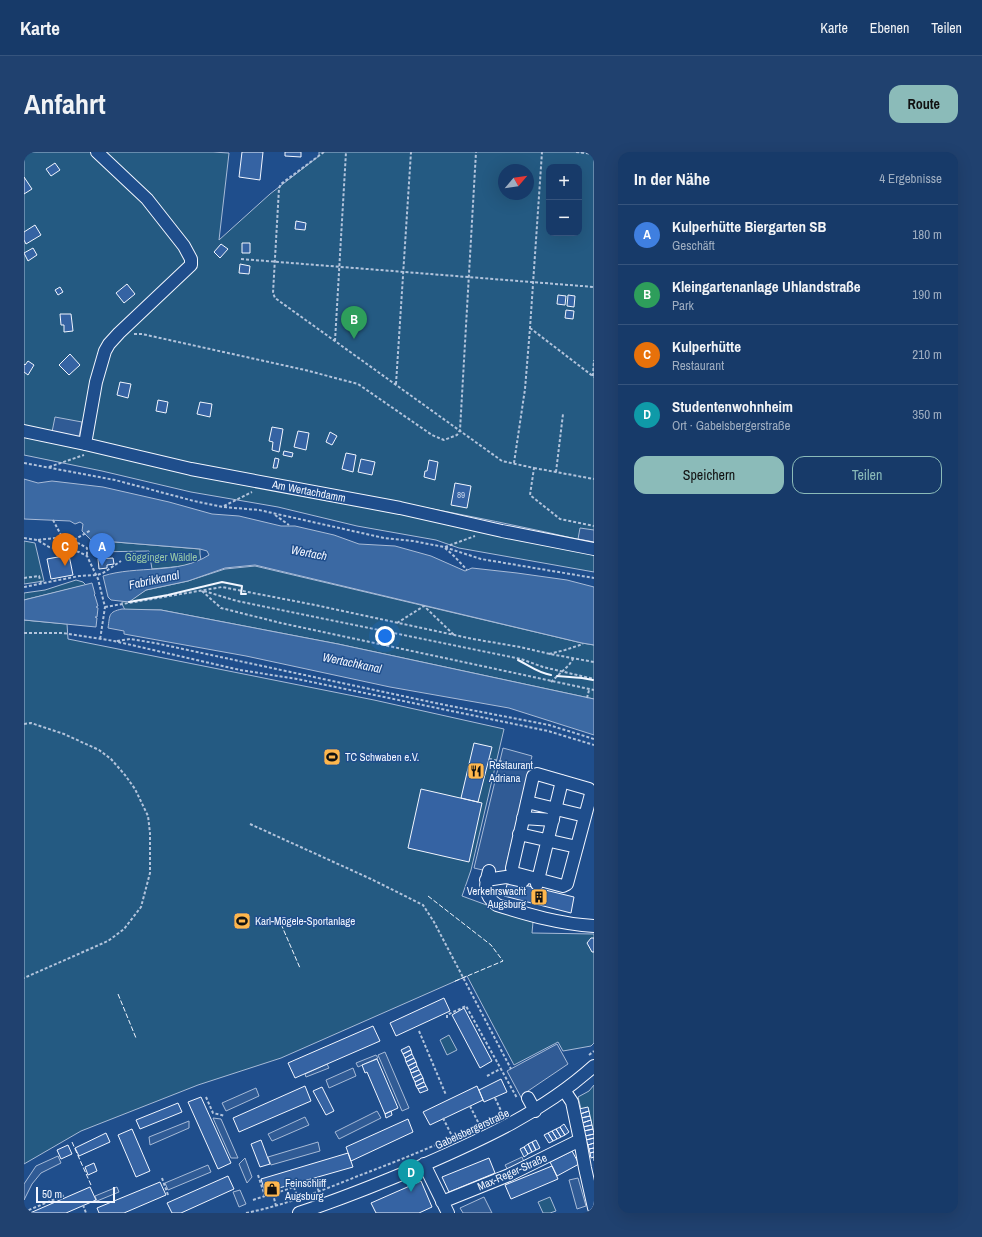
<!DOCTYPE html>
<html lang="de">
<meta charset="utf-8">
<style>
:root{--surface:#173a69;--page:#20416f;--text:#f1f3f6;--muted:#9eadc0;--line:#36547d;--accent:#8bbbb9}
body{margin:0;font-family:"Archivo Narrow",sans-serif;background:var(--page);color:var(--text)}
.controls{position:absolute;right:12px;top:12px;display:grid;overflow:hidden;border-radius:8px;box-shadow:0 4px 16px #0002}
.controls button{width:36px;height:36px;display:grid;place-items:center;padding:0;border:0;border-bottom:1px solid var(--line);background:var(--surface);color:var(--text);font:20px sans-serif}
.compass{position:absolute;left:474px;top:12px;width:36px;height:36px;border-radius:50%;background:var(--surface);box-shadow:0 4px 16px #0002;rotate:61deg}
.scale{position:absolute;left:12px;bottom:10px;width:79px;box-sizing:border-box;padding-left:4px;border:2px solid #f2f6ff;border-top:0;font-size:11px;line-height:14px;white-space:nowrap;color:#f2f6ff;-webkit-text-stroke:3px #1f4e8c;paint-order:stroke}
.you{position:absolute;left:361px;top:484px;width:14px;height:14px;margin:-10px;border:3px solid #fff;border-radius:50%;background:#1a73e8;box-shadow:0 0 0 6px #1a73e833}
.badge{display:grid;place-items:center;width:26px;height:26px;border-radius:50%;background:var(--accent);color:#fff;font-size:13px;font-weight:700}
.pin{position:absolute;translate:-50% -33px;filter:drop-shadow(0 1px 2px #0008)}
.pin::after{content:'';position:absolute;top:21px;width:14px;height:12px;background:inherit;clip-path:polygon(0 0,100% 0,50% 100%)}
.list{margin:0;padding:0;list-style:none}
h2{display:flex;justify-content:space-between;align-items:center;height:52px;margin:0;padding:0 16px;font-size:17px}
h2 small{font-size:13px;font-weight:400;color:var(--muted)}
.list li{display:grid;grid-template-columns:26px 1fr auto;gap:12px;align-items:center;box-sizing:border-box;height:60px;padding:0 16px;border-top:1px solid var(--line)}
.list b{display:block;font-size:15px;white-space:nowrap}
.list p{margin:0;font-size:13px;white-space:nowrap;color:var(--muted)}
.list em{font-size:13px;font-style:normal;color:var(--muted)}
.actions{display:flex;gap:8px;padding:12px 16px}
.actions a{flex:1;padding:9px 0;border:1px solid var(--accent);border-radius:12px;text-align:center;font-size:14px;color:var(--accent)}
.actions .main{background:var(--accent);color:#111}
.map{position:relative;flex:none;width:570px;height:1061px;overflow:hidden;border-radius:12px}
header{display:flex;align-items:center;gap:24px;box-sizing:border-box;height:56px;padding:0 20px;background:var(--surface);border-bottom:1px solid var(--line)}
header strong{font-size:19px}
nav{display:flex;gap:22px;margin-inline-start:auto;font-size:14px}
.intro{display:flex;align-items:center;justify-content:space-between;box-sizing:border-box;height:96px;padding:0 24px}
h1{margin:0;font-size:28px}
.button{padding:10px 18px;border-radius:12px;background:var(--accent);color:#111;font-size:14px;font-weight:700}
main{display:flex;gap:24px;padding:0 24px}
aside{flex:1;background:var(--surface);border-radius:12px;box-shadow:0 4px 16px #0002}
.map>svg:first-child{display:block}
</style>
<header>
<strong>Karte</strong>
<nav><a>Karte</a><a>Ebenen</a><a>Teilen</a></nav>
</header>
<div class="intro"><h1>Anfahrt</h1><a class="button">Route</a></div>
<main>
<div class="map">
<svg width="570" height="1061" viewBox="0 0 570 1061">
<rect width="100%" height="100%" fill="#1f4e8c"/>
<path fill="#245a82" stroke="#a8bbd7" fill-rule="evenodd" d="M0 0H189L205 1 195 88 246 42 295 4V0H570V391C439 360 306 339 175 313 116 301 58 286 0 274ZM525 15H555V81H525ZM480 18H504V42H480Z
M0 282 570 401V420L435 396 412 388 333 374 254 355 167 340 78 319 0 303Z
M67 388 176 397V402L177 408 160 414 128 417 125 399 70 400Z
M0 389 11 391 20 429 0 432Z
M231 414 558 491 570 493V547L314 492 137 458H101L98 452V450L105 449 122 438 164 429 201 417Z
M52 428 59 430 62 433 0 448V441L21 438Z
M0 468 43 472 44 487 350 548 480 577 447 718 438 744 509 770 508 781 570 782V891L567 894 539 899 534 890 490 913 443 824 257 906 174 933 57 979 0 1012Z
M425 883 433 898 423 903 416 888Z
M570 933V1009L554 945 565 939Z
M526 1045 532 1059 526 1061H519L514 1050Z"/>
<path fill="#305b95" stroke="#a8bbd7" d="M31 265 58 270 55 285 28 280Z
M556 376 570 378V390L554 387Z
M479 596 508 604 480 723 450 716Z
M533 892 544 912 501 941 499 949 483 919Z
M361 900 385 956 378 959 354 903Z
M352 903 354 906 334 915 332 911Z
M303 912 305 916 282 925 281 922Z
M329 916 332 924 305 936 302 928Z
M232 936 235 944 202 959 198 951Z
M353 959 357 966 315 987 311 980Z
M281 965 285 973 248 989 244 982Z
M189 966 197 967 214 1006H207Z
M165 969V976L126 993 125 985Z
M294 990 296 999 247 1013 244 1005Z
M34 1004 37 1011 17 1021 8 1032 0 1048V1032L12 1014Z
M498 1005 501 1012 485 1020 481 1013Z
M221 1006 228 1025 223 1031 215 1012Z
M184 1013 187 1020 144 1038 141 1031Z
M554 1026 562 1054 553 1057 545 1028Z
M93 1035 95 1040 73 1049 71 1044Z
M216 1038 222 1052 215 1055 209 1040Z
M460 1045 468 1061H439L436 1056Z"/>
<path fill="#3b69a3" stroke="#a8bbd7" d="M0 327 14 331 28 329 79 335 145 350 188 362 215 364 257 374H271L310 383 335 392 371 394 407 404 441 419 448 416 493 421 543 428 570 435V493L558 491 231 413 201 416 164 429 122 438 105 450 87 448 84 445 79 424C113 413 154 423 185 403L183 399 176 397 67 388 58 379 59 372 56 370 51 372 46 369 0 367Z
M68 431 71 442 70 443 71 444 74 454 72 455 74 456 73 465H71L73 466 72 475 0 468V448Z
M98 457 137 458 314 492 570 547V583L485 556 366 535 222 504 100 482V479L84 476C86 463 84 460 98 457Z"/>
<path fill="#3563a3" stroke="#f2f6ff" d="M218 0H239L236 28 215 25Z
M261 0H277V5L261 4Z
M31 11 36 18 27 24 22 17Z
M0 25 8 37 0 42Z
M272 69 282 71 281 78 271 77Z
M11 73 17 83 2 92 0 88V80Z
M218 91H226V101H218Z
M197 92 204 97 196 106 190 100Z
M9 96 13 103 4 109 0 101Z
M216 112 226 114 225 122 215 121Z
M103 132 111 142 100 151 92 141Z
M36 135 39 140 34 143 31 138Z
M534 143 542 144 541 153 533 152Z
M544 143 551 144 550 155 543 154Z
M542 158 550 159 549 167 541 166Z
M36 162H47L49 179 40 180V173H37Z
M46 202 56 213 45 223 35 213Z
M4 209 10 213 4 223 0 220V212L1 213Z
M96 230 107 232 104 246 93 243Z
M134 248 144 250 142 261 132 259Z
M176 250 188 252 186 265 173 262Z
M248 275 259 277 255 300 248 298 249 290 245 289Z
M274 279 285 281 282 298 270 295Z
M306 280 313 284 308 293 302 290Z
M260 299 269 301 268 305 259 303Z
M322 301 332 303 329 320 318 317Z
M251 306 255 307 253 316H249Z
M337 307 351 310 348 323 334 320Z
M405 308 414 310 411 328 400 325 401 319H403Z
M431 331 447 334 443 356 427 353Z
M45 403 49 423 27 427 23 407Z
M89 406 90 412 83 413V416L75 417 74 407Z
M450 591 468 595 454 650 437 646Z
M397 637 458 651 445 710 384 696Z
M484 729 550 745 547 761 480 744Z
M567 786H570V800H568L563 791Z
M420 846 426 859 372 884 366 871Z
M440 856 468 909 456 916 428 863Z
M349 874 356 889 271 926 264 911Z
M385 894 387 898 379 902 377 898Z
M387 898 388 902 381 906 379 902Z
M388 902 390 906 382 910 381 906Z
M390 906 392 910 384 914 382 910Z
M353 907 374 956 361 962 343 920 341 921 338 913Z
M392 910 393 914 386 918 384 914Z
M393 914 395 918 387 921 386 918Z
M395 918 397 922 389 926 387 921Z
M397 922 399 926 391 930 389 926Z
M399 926 400 930 392 934 391 930Z
M477 927 483 940 460 950 455 938Z
M400 930 402 934 394 937 392 934Z
M281 934 287 949 215 980 209 966Z
M402 934 404 938 396 941 394 937Z
M453 934 459 948 406 973 399 960Z
M298 935 310 959 302 963 289 939Z
M177 945 207 1011 194 1017 164 950Z
M154 951 158 960 116 977 112 968Z
M564 955 565 959 556 962 555 957Z
M367 959 368 963 362 966 361 962Z
M565 959 566 964 557 966 556 962Z
M566 964 567 968 558 971 557 966Z
M384 967 389 980 327 1009 322 995Z
M567 968 568 973 559 975 558 971Z
M540 972 545 980 541 983 536 975Z
M568 973 569 977 560 979 559 975Z
M536 975 541 983 537 985 532 977Z
M108 977 126 1019 112 1025 94 983Z
M532 977 537 985 533 987 528 979Z
M569 977 570 982 561 984 560 979Z
M528 979 533 987 529 989 524 981Z
M82 981 86 990 55 1004 51 996Z
M524 981 529 989 525 991 520 983Z
M570 982V986L562 988 561 984Z
M570 986V991L564 993 562 988Z
M237 988 246 1012 236 1015 227 992Z
M512 988 516 996 512 998 508 990Z
M508 990 512 998 508 1000 504 992Z
M570 991V996L565 997 564 993Z
M504 992 508 1000 504 1002 500 995Z
M44 993 48 1002 37 1007 33 998Z
M500 995 504 1002 500 1005 496 997Z
M570 996V1000L566 1001 565 997Z
M548 999 555 1012 533 1024 526 1010Z
M570 1000V1005L567 1006 566 1001Z
M324 1001 329 1015 241 1040 237 1027Z
M465 1006 471 1021 425 1040 418 1025Z
M70 1011 73 1019 64 1023 61 1015Z
M528 1014 534 1027 487 1047 481 1033Z
M204 1024 210 1037 157 1061H148L143 1051Z
M397 1029 408 1055 395 1061H352L347 1051Z
M136 1030 142 1043 100 1061H75L73 1056Z
M66 1035 72 1048 42 1061H6Z"/>
<g fill="none" stroke-linecap="round" stroke-linejoin="round">
<g stroke="#f2f6ff" stroke-width="14">
<path id="minor" d="M0 279 61 292 167 317 376 356 478 379 570 397
M61 292 72 230 81 199 85 192 95 181 167 113V107L160 94 123 47 73 0
M513 622 565 637 567 642 543 732 539 734 490 721 488 716 509 624Z
M503 650 561 664
M499 666 529 668
M495 682 553 695
M465 719C461 733 459 743 473 753 505 763 536 772 570 774
M462 728 482 725 499 729
M513 732 538 629
M540 938 548 950 556 988 561 1016 570 1056
M504 946 511 959
M400 1012 424 1061
M418 1050 485 1023 556 988
M275 1061C317 1047 357 1031 397 1014 459 987 519 960 570 914"/>
</g>
<path stroke="#b3c4dc" stroke-width="2" stroke-dasharray="3 2" stroke-linecap="butt" d="M300 0 257 32 255 36 249 141 251 146 478 309 510 316 506 343 536 367 570 374
M552 0 570 2
M217 107 570 135
M506 176 570 225
M110 182H118L281 218 334 232 408 283 420 288 433 283 436 278 452 0
M311 189 322 0
M569 224 570 208
M372 232 387 0
M0 311 91 328 170 349 199 355 235 358 360 386 389 389 420 395 457 407 570 426
M490 311 501 237 506 176 518 0
M25 315 60 303
M510 316 570 327
M532 320 539 262
M200 354 228 340
M251 363 265 373
M29 368 38 385
M0 386 13 388 25 395 55 400 63 404 74 427 81 455 76 488
M14 388C36 385 43 384 63 396V404
M50 388 67 378
M421 395 451 384
M421 396 430 404 443 418
M0 426 15 424 17 431
M0 435 55 424 73 423 79 421 97 409
M178 439 197 456 257 471 570 538
M180 439 213 449 497 507 519 515 570 527
M81 455 198 435 291 453 449 487 496 495 526 502 570 510
M373 471 400 454 430 483
M0 481H39L90 489 216 518 273 527 524 579 570 593
M93 489 106 487 131 491 416 552 525 573 570 587
M525 502 541 498 559 492
M527 530 545 513 549 507
M563 546 565 538
M0 572 7 571 40 582 75 598 87 607 101 623 111 637 124 664 126 681V721L117 755 100 777 84 789 0 826
M465 607 490 612
M226 672 347 727 399 753 410 770 487 917
M423 866V863L442 854 493 946
M395 879 422 943
M565 903 570 899
M463 924 476 917
M182 945 189 961 201 964
M471 946 479 963
M446 954 456 974
M419 966 429 986
M234 1023 241 1044 249 1042
M138 1026 144 1043
M270 1035 274 1047
M229 1048 241 1044
M59 1053 62 1061
M252 1054 249 1042 291 1028 295 1040
M0 1060 41 1043
M222 1061C261 1053 297 1039 334 1024 374 1009 413 993 452 975"/>
<use href="#minor" stroke="#1f4e8c" stroke-width="12"/>
<path stroke="#f2f6ff" stroke-width="1" stroke-dasharray="5 2" stroke-linecap="butt" d="M404 744 467 793 479 809 429 830
M257 772 276 816
M94 842 112 886
M48 990 67 1033"/>
<path stroke="#f2f6ff" stroke-width="2" d="M105 450 144 443 198 430 218 434 217 442H222
M494 508C506 514 514 521 527 523
M533 524 558 526 569 528"/>
</g>
<defs>
<g id="stadium-square" transform="scale(0.9)"><rect x="-9" y="-9" width="18" height="18" rx="4" fill="#ffb74d" stroke="#1f4e8c"/><path d="M0-5a6.5 5 0 1 0 0 10a6.5 5 0 1 0 0-10ZM-3.5-1.8h7v3.6h-7Z" fill="#111"/></g>
<g id="restaurant-square" transform="scale(0.9)"><rect x="-9" y="-9" width="18" height="18" rx="4" fill="#ffb74d" stroke="#1f4e8c"/><path d="M-5-6h1v4h1v-4h1v4h1v-4h1v5L-1.5 .5V6h-2V.5L-5-1ZM5-6V6H3V1.5H1.5Q1.5-4 5-6Z" fill="#111"/></g>
<g id="building-square" transform="scale(0.9)"><rect x="-9" y="-9" width="18" height="18" rx="4" fill="#ffb74d" stroke="#1f4e8c"/><path d="M-4-6H4V6H1V3H-1V6H-4ZM-2.5-4.3h1.7v1.8h-1.7ZM.8-4.3h1.7v1.8H.8ZM-2.5-1h1.7V.8h-1.7ZM.8-1h1.7V.8H.8Z" fill="#111"/></g>
<g id="shop-square" transform="scale(0.9)"><rect x="-9" y="-9" width="18" height="18" rx="4" fill="#ffb74d" stroke="#1f4e8c"/><path d="M-5-2.5h2.3a2.7 3.5 0 0 1 5.4 0H5L5.5 6h-11ZM-1.5-2.5h3a1.5 2.3 0 0 0-3 0Z" fill="#111"/></g>
</defs>
<g fill-rule="evenodd">
<use href="#stadium-square" x="308" y="605"/>
<use href="#restaurant-square" x="452" y="619"/>
<use href="#building-square" x="515" y="745"/>
<use href="#stadium-square" x="218" y="769"/>
<use href="#shop-square" x="248" y="1037"/>
</g>
<g text-anchor="middle" dominant-baseline="central" stroke-width="3" stroke-linejoin="round" paint-order="stroke">
<g font-size="9" fill="#c3d1e8">
<text x="437" y="343">89</text>
</g>
<g font-size="11" fill="#f2f6ff" stroke="#1f4e8c">
<text transform="translate(285 339) rotate(11)">Am Wertachdamm</text>
<text transform="translate(448 977) rotate(-25)">Gabelsbergerstraße</text>
<text transform="translate(488 1020) rotate(-24)">Max-Reger-Straße</text>
</g>
<g font-size="11" fill="#97c8a6" stroke="#1f4e8c">
<text x="137" y="405">Gögginger Wäldle</text>
</g>
<g font-size="11" fill="#f2f6ff" stroke="#1f4e8c" text-anchor="start">
<text x="321" y="605">TC Schwaben e.V.</text>
<text x="465" y="613">Restaurant<tspan x="465" dy="13">Adriana</tspan></text>
<text x="502" y="739" text-anchor="end">Verkehrswacht<tspan x="502" dy="13">Augsburg</tspan></text>
<text x="231" y="769">Karl-Mögele-Sportanlage</text>
<text x="261" y="1031">Feinschliff<tspan x="261" dy="13">Augsburg</tspan></text>
</g>
<g font-size="12" font-style="italic" fill="#f2f6ff" stroke="#1f4e8c">
<text transform="translate(285 401) rotate(11)">Wertach</text>
<text transform="translate(130 428) rotate(-12)">Fabrikkanal</text>
<text transform="translate(328 511) rotate(12)">Wertachkanal</text>
</g>
</g>
</svg>
<div class="controls">
<button>+</button>
<button>−</button>
</div>
<svg class="compass" viewBox="-18 -18 36 36"><path d="M0-13l5 13h-10z" fill="#e53935"/><path d="M0 13l5-13h-10z" fill="#9eadc0"/></svg>
<div class="scale">50 m</div>
<div class="you"></div>
<div class="pin badge" style="left:78px;top:414px;background:#3f7fe0">A</div>
<div class="pin badge" style="left:330px;top:187px;background:#2e9e5b">B</div>
<div class="pin badge" style="left:41px;top:414px;background:#e8710a">C</div>
<div class="pin badge" style="left:387px;top:1040px;background:#0f9aa8">D</div>
</div>
<aside>
<h2>In der Nähe<small>4 Ergebnisse</small></h2>
<ul class="list">
<li><span class="badge" style="background:#3f7fe0">A</span><div><b>Kulperhütte Biergarten SB</b><p>Geschäft</p></div><em>180 m</em></li>
<li><span class="badge" style="background:#2e9e5b">B</span><div><b>Kleingartenanlage Uhlandstraße</b><p>Park</p></div><em>190 m</em></li>
<li><span class="badge" style="background:#e8710a">C</span><div><b>Kulperhütte</b><p>Restaurant</p></div><em>210 m</em></li>
<li><span class="badge" style="background:#0f9aa8">D</span><div><b>Studentenwohnheim</b><p>Ort · Gabelsbergerstraße</p></div><em>350 m</em></li>
</ul>
<div class="actions"><a class="main">Speichern</a><a>Teilen</a></div>
</aside>
</main>
